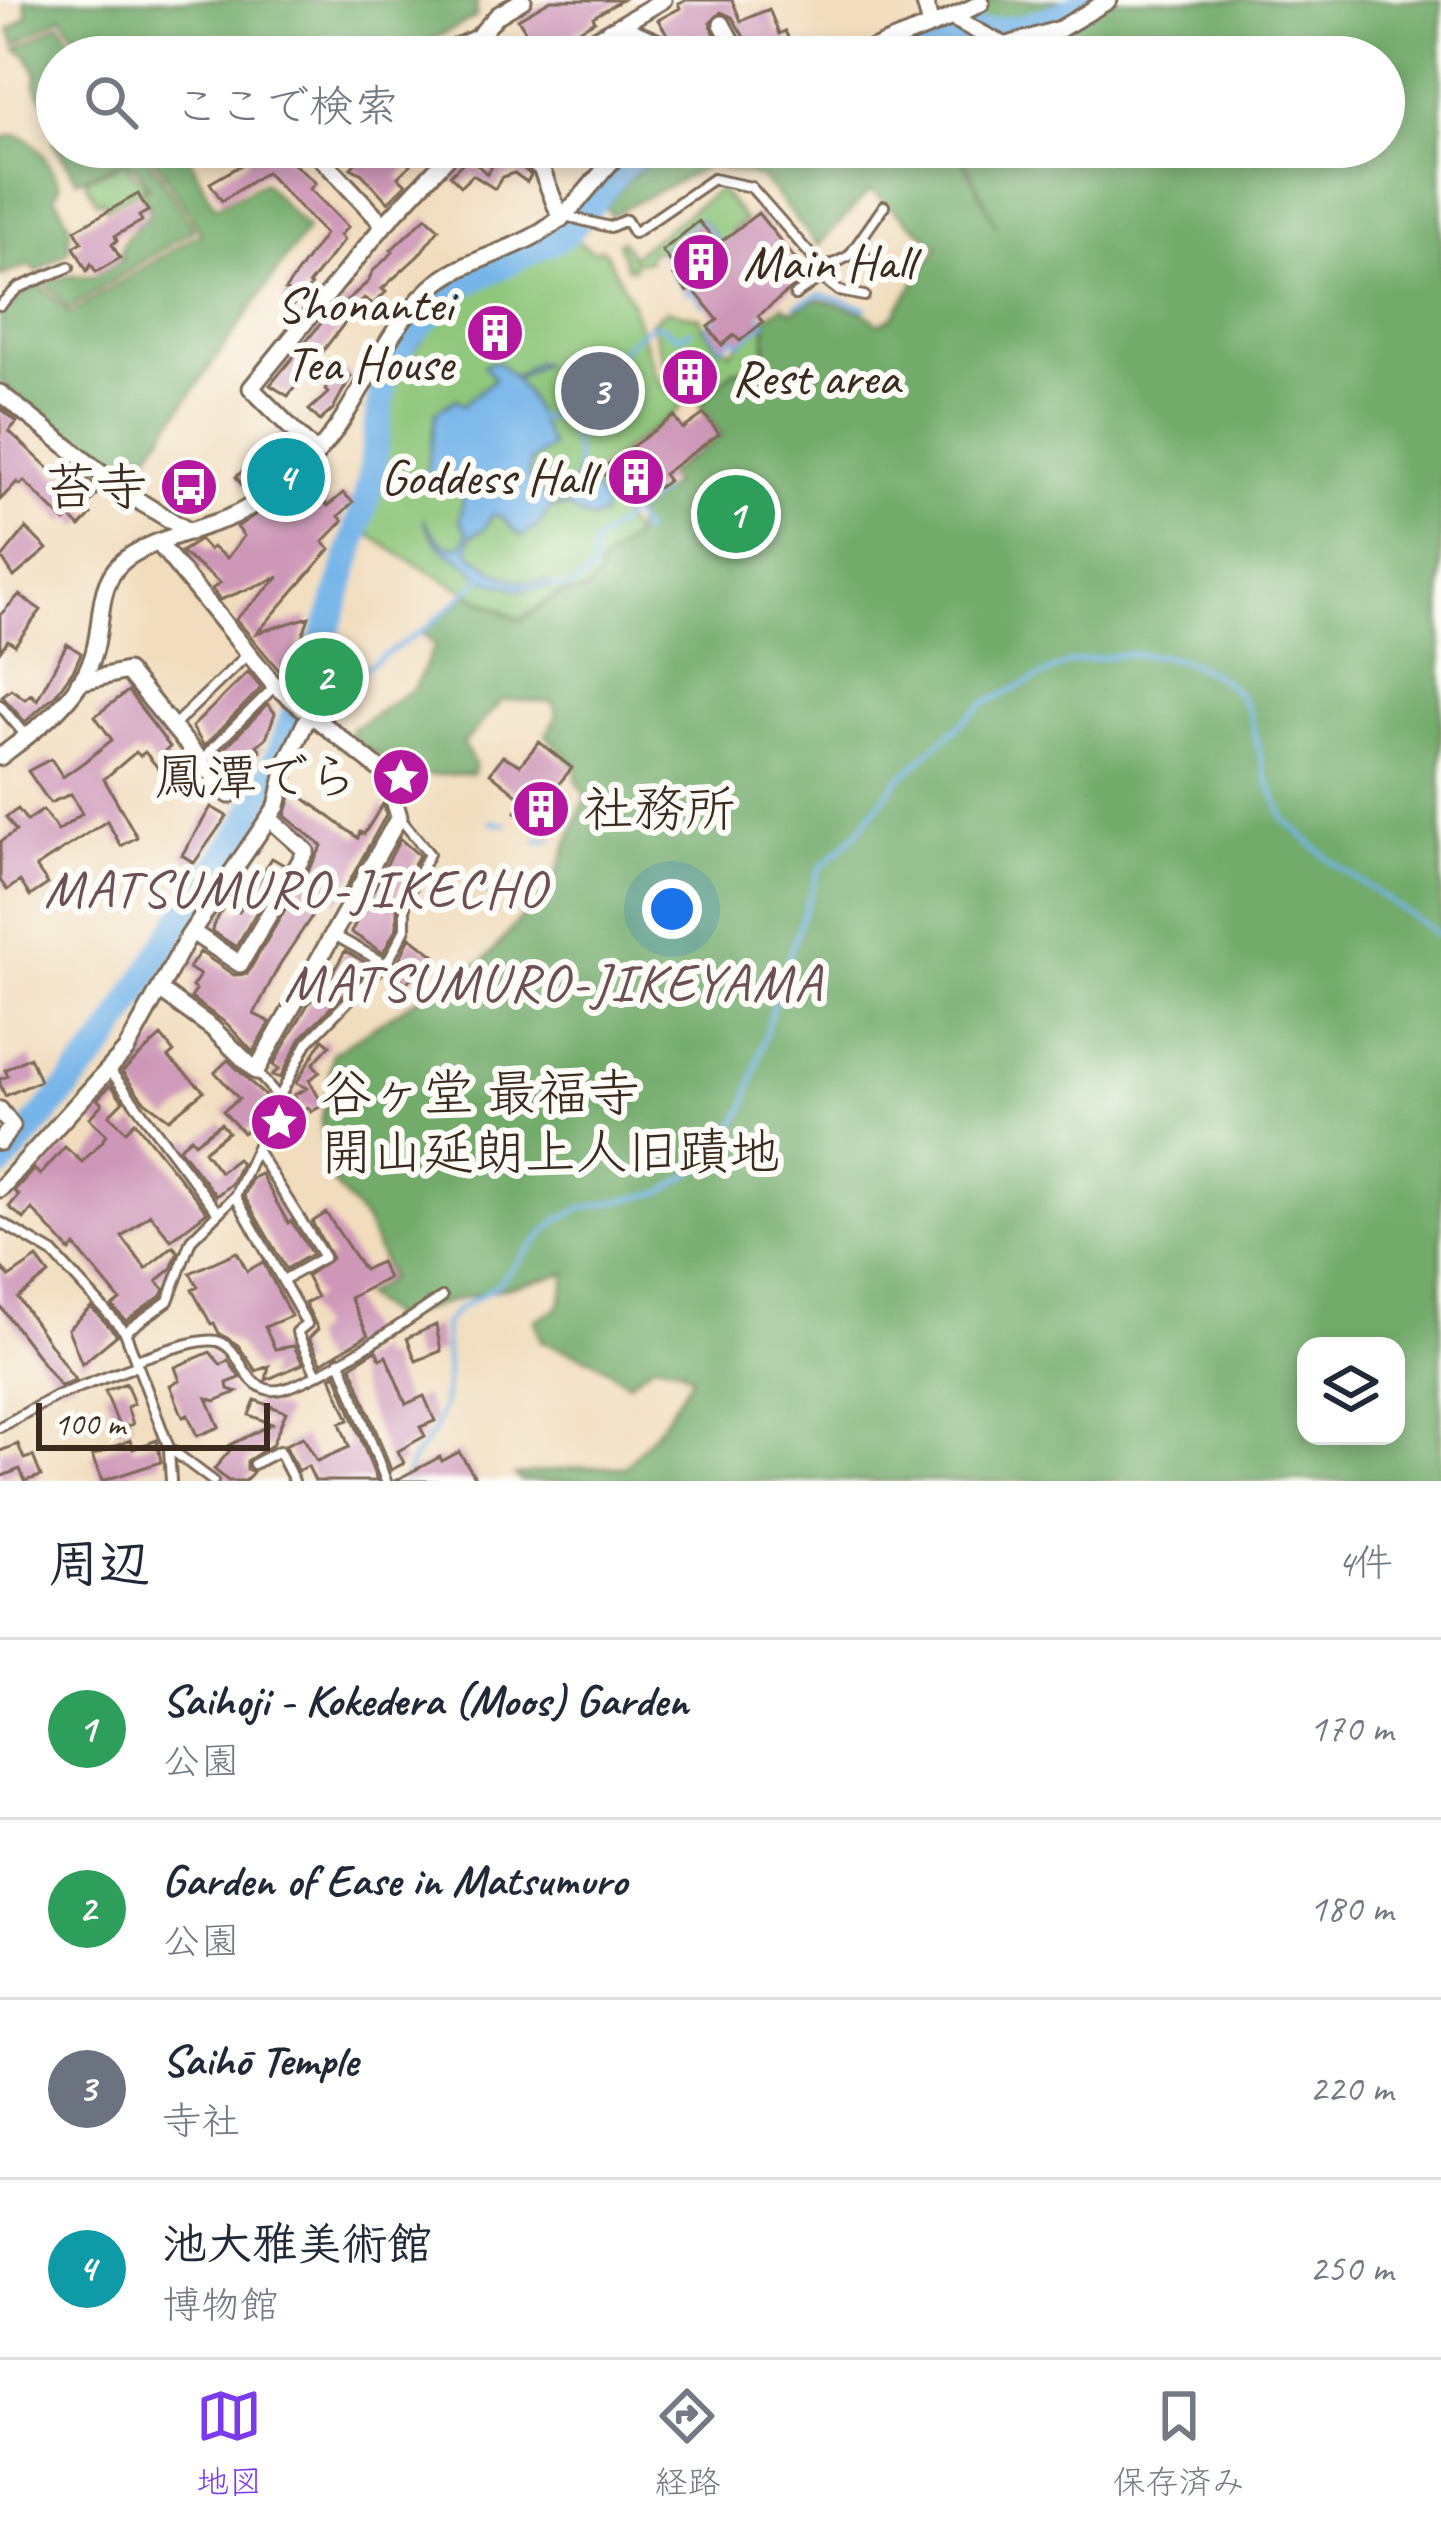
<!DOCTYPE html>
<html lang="ja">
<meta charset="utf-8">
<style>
:root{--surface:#fff;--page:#f2f2f3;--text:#1f2937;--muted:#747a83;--line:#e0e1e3;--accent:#7c3aed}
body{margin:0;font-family:Caveat,"Klee One",sans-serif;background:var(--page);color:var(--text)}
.controls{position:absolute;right:36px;bottom:36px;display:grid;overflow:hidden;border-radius:24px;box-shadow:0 6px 18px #0003}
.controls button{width:108px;height:108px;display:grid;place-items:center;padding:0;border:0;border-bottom:3px solid var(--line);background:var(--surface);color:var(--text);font:60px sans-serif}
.scale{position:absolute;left:36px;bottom:30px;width:234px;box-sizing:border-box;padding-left:12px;border:6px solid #3b2a1e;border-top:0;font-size:33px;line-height:42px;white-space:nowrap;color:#3b2a1e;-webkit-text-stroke:9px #fdfcf7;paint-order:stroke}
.you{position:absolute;left:672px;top:909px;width:42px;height:42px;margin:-30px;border:9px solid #fff;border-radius:50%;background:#1a73e8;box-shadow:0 0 0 18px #1a73e833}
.badge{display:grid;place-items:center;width:78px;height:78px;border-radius:50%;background:var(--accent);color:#fff;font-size:39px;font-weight:700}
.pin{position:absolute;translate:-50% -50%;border:6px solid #fff;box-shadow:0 3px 12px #0006}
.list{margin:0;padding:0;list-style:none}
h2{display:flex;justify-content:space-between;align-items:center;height:156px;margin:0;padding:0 48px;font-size:51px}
h2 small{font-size:39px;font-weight:400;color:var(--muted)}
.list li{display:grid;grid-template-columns:78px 1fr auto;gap:36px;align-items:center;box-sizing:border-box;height:180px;padding:0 48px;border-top:3px solid var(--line)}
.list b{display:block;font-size:45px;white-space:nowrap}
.list p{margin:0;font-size:39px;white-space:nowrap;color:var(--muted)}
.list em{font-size:39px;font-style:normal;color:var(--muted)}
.icon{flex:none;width:66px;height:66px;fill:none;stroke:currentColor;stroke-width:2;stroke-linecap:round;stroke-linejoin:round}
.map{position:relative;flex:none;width:1441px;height:1481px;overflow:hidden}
.search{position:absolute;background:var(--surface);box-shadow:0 6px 18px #0003;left:36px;right:36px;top:36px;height:132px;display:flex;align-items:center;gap:30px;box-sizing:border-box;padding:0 42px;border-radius:66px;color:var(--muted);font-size:45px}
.sheet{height:876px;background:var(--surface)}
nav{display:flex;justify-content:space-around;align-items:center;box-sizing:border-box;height:168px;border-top:3px solid var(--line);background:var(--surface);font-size:33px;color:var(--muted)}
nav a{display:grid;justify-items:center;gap:6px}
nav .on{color:var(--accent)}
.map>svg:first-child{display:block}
</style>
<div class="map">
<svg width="1441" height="1481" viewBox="0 0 1441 1481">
<rect width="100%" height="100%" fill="#fdfcf7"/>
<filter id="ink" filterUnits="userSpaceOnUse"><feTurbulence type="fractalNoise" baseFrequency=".00833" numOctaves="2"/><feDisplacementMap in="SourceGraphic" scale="24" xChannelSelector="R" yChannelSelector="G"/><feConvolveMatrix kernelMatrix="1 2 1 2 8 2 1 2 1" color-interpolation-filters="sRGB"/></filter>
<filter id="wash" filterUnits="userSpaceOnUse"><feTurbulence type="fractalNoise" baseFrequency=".004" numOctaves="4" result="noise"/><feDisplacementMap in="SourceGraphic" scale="48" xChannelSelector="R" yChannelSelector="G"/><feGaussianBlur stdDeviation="2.7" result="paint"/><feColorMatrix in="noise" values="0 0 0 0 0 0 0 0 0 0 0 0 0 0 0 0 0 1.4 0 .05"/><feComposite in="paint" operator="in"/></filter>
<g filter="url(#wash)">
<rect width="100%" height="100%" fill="#f1ddbd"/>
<path fill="#8ec67a" stroke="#64784c" stroke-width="3" d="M124 163 146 186 106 208 102 199 97 202 85 180Z
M719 189 745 220 731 232 764 276 744 273 700 218 659 250 650 252 648 261 633 262 634 268H627L618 242 622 240 632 256Z
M575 239 594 252 600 249 606 253 631 301 657 379 682 407 593 473 634 536 598 567 600 574C592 592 579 595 560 592L520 619C467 591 414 567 366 532L379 474 390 378 455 301Z
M667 310 701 318 703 327 720 349 725 346 730 352 765 322V365L733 370 702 402 692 393 707 381 691 359 678 369 671 361 665 365 651 322Z"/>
<path fill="#72ab6a" stroke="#566a44" stroke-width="3" fill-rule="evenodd" d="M24 0H477L476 17 398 57H89L62 16 15 44 9 30 28 15Z
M991 0H1441V1481H521L515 1475 584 1467H625L658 1429 692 1377 678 1367 654 1363 629 1383 593 1360 541 1341 535 1320 559 1307 567 1273 458 1299 394 1319 362 1296 390 1279 366 1222 328 1177 321 1123 333 1053 443 982 484 961 553 882 586 796 576 779V767L546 735 557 716 552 702 502 700 463 744 475 765 472 774 412 776 352 739 350 731 414 688 435 646 422 633 467 594 521 621 561 593C580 596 592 592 600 574L598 567 635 536 636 515 672 484 667 474 722 435 700 406 733 371 766 366V318L783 305 792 311 819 299 862 311 880 324 893 316 938 246 870 190 818 246 762 178 709 165 611 215 605 206C629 178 649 157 684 147H956L997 227 958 147H1384V57H898ZM1306 1346H1396V1436H1306Z
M60 23 82 57H57V112H51L35 85 37 74 28 56 16 49Z
M17 135C41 141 49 166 60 186L55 195 70 226 68 252 37 272 29 265 0 276V138Z
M57 138V147H141L194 229 69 309 46 283 68 276H95L122 260C117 235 139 231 151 211L141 192 149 187 137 168 125 161 77 180 53 141Z
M147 147H184L215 207 264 182 307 229 127 485 0 382V312L38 282 69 314 201 232Z"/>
<path fill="#76b5e9" stroke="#587084" stroke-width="3" d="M491 362H498L514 377 536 362 542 364 515 379 528 396 551 447 531 461 528 476 551 505 566 506 578 469 584 470 605 507 601 516 590 520 567 508H551L538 527 521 537 501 516 492 515 485 528 470 537 469 551C489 571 517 587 545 581L551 584 548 588 522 590 481 579C462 552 439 560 423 518 433 533 443 552 463 545L467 532 460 521 464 490 456 477 438 488 428 487 425 482 436 412 457 399 463 405 494 379 484 365Z"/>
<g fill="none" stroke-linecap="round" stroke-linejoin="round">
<path stroke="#76b5e9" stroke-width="4.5" d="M710 301 704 305 692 290 688 293 673 275 678 272 661 251 699 220 719 244
M796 305 820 294 866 308
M715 314 717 319 707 327 722 346 734 336 739 343 765 322 761 317
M569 409 578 469
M538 417 545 419 569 409 603 365 645 329 658 324 679 337 691 330
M630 514 644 532 640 535
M630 515 660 493
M551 584 564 589C595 575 592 576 594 545L626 517
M306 706 425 629 481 579
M491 822 506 824
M536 841 553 839
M472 887 496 895
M406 1480C408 1456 425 1449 434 1430 452 1394 446 1364 444 1325L457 1310 496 1286 557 1220 583 1208 664 1192 715 1157 745 1108 776 994 819 869 856 834 899 779 983 704 1071 662 1126 654 1161 656 1191 663 1217 676 1238 694 1248 710 1266 776 1285 820 1333 863 1441 936"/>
<path stroke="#76b5e9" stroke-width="27" d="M893 57 942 38 1022 28 1066 13 1087 0
M0 1166 106 1043 174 931 245 826 273 769 333 613 350 555 371 480 384 373 407 337 458 287 567 233 625 163 646 147"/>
</g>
<g id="blocks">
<path fill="#ce97b8" d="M551 0H622L593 17 595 21 539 53 518 19Z
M685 0H732L741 21 769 9 779 34 785 31 797 57H756L732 17 721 12 710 23 715 35 682 57 658 20 680 8 678 3Z
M262 147H287L281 153 316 183 310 189 348 227 340 235 344 240 309 284 311 286 291 307 282 299 288 292 285 290 325 234 266 172 222 201 210 183 248 161 247 158Z
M369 147 381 156 390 147H421L405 161 410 165 398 177 406 184 388 202 362 174 351 168Z
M502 150 531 175 527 182 514 173 502 177 495 189 473 175 461 186 450 175 469 157 487 174Z
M138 194 148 211 139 216 142 221 115 236 117 241 112 244 120 258 96 272 91 264 87 271 74 247 82 242 75 230Z
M758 213 808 275 758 316 763 322 740 341 734 335 722 345 708 327 718 320 692 288 687 292 674 276 679 272 662 251 699 221 718 244Z
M426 217 439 229 418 256 382 289 386 292 373 304 364 298 288 396 270 385 322 322 368 282 372 272 393 252 391 250Z
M339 369 351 376 333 409 320 421 309 410 328 393 325 390Z
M0 408 17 422 9 431 59 478 64 473 74 482 77 478 83 484 88 479 101 491 84 508 91 515 80 527 70 517 65 522 24 481 20 485 17 482 0 500Z
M704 414 719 434 663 474 668 481 634 505 623 490 618 493 601 469 674 416 683 429Z
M278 438 292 458 251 488 249 485 244 488 236 477Z
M304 482 328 506 343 493 353 502 339 516 343 521 323 542 330 549 257 633 309 617 287 680 236 619 279 577 220 600 212 589 220 583 181 552 200 540 209 550 212 547 227 558 244 536 237 527Z
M26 528 47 549 14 577 2 558Z
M19 595 41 610 15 645 8 640 0 651V615Z
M67 644 81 653 74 669 56 694 25 722 2 696 11 689 25 699 31 694 37 700Z
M248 672 261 688 204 746 192 727Z
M128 691 170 747 162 753 172 765 162 773 145 752 140 756 136 752 104 779 137 837 121 846 107 821 36 867 48 884 30 896 20 881 7 890 0 880V842L16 831 6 817 18 809 27 821 43 810 58 831 82 814 71 794 50 803 28 771 51 759 63 777 84 762 112 740 95 716Z
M268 704 275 713 266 738 257 745 261 751 255 756 259 761 247 770 251 775 237 786 227 774 232 770 219 754Z
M539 742 572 768 552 792 567 805 544 834 516 812 525 801 490 773 503 756 520 765Z
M293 790 358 838 360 832 364 834 383 804 386 815 338 902 326 895 280 964 254 1014 270 1022 253 1052 227 1024 191 998 196 990 192 987 200 975 189 968 200 952 234 975 247 974 316 857 322 846 285 816Z
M211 807 227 816 194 863 182 855Z
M400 839 419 855 397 897V927L383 953 351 932Z
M272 858 284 865 236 947 212 931 213 926 225 904 239 912Z
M410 937 434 955 406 983 393 973Z
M345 951 368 964 365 972 301 1038 280 1078 272 1075 279 1069 273 1065 308 1004 330 978Z
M161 1036 174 1052 168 1057 204 1091 169 1119 143 1100 122 1072Z
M323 1039 330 1045 313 1064 320 1072 309 1080 323 1105 311 1112 308 1107 302 1110 294 1095 307 1088 296 1083Z
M30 1057 40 1081 5 1096 0 1084V1079L8 1076 5 1070Z
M228 1060 269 1100 261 1119 243 1133 223 1111 239 1099 215 1072Z
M111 1085 123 1101 109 1115 126 1131 135 1122 207 1212 171 1240 150 1214 122 1237 146 1269 173 1246 178 1252 171 1269 157 1281 164 1289 161 1296 126 1321 112 1306 120 1300 75 1246 70 1251 32 1209 24 1219 9 1207 19 1195 14 1191 34 1169 40 1175 65 1147 82 1162 102 1142 106 1134 89 1118 102 1104 97 1099Z
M221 1123 228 1132 204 1151 220 1172 237 1159 241 1163 231 1184 216 1196 179 1148 191 1138 195 1143Z
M261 1174 288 1223 291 1221 312 1254 286 1269 244 1196 252 1178Z
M326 1213 364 1270 380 1262 388 1278 350 1298 368 1335 321 1363 309 1338 318 1329 305 1303 317 1297 306 1276 332 1258 312 1222Z
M237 1252 247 1271 263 1262 291 1316 265 1327 275 1349 294 1346 303 1364 266 1380 269 1366 256 1371 238 1345 219 1333 214 1323 211 1324 192 1290 198 1287 190 1273Z
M37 1258 49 1274 18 1298 75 1380 60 1386 0 1306V1265L9 1277Z
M91 1307 117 1335 82 1364 68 1329Z
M436 1325 441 1351 416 1361 407 1338Z
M376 1350 380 1359 386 1356 406 1404 424 1396 435 1421 420 1427 425 1436 398 1451 404 1463 391 1470 351 1366Z
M210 1352 221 1365 228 1360 240 1378 227 1383 228 1389 237 1392 215 1401 207 1398 219 1427 197 1436 188 1415 183 1417 170 1385 180 1381 175 1367Z
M336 1374 377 1481H315L308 1466 298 1471 285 1445 303 1437 317 1461 349 1447 340 1423 349 1420 331 1377Z
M126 1383 134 1404 127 1407 133 1424 120 1429 105 1391Z
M255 1400 286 1412 272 1445 247 1461V1469L253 1472 245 1481H228L214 1469 232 1448 230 1445 272 1424 249 1415Z
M130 1440 133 1449 157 1440 161 1462 102 1481 92 1456Z
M18 1444 24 1459 33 1456 41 1476 25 1481 20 1469 0 1477V1451Z
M459 1452 478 1481H394L440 1457 442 1461Z"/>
</g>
</g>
<g filter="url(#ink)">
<use href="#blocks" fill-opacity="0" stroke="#7b6956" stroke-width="3"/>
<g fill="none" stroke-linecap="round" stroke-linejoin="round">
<g stroke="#7b6956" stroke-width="14">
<path id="service" d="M565 216 610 227 626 220 634 233 713 179 751 187 823 269 849 256 884 206
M855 248 878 267
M822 278 839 291 864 296
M795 295 822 276
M0 305 18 288 69 267
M0 705 25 735
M174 725 248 654
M202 759 274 687
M334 935 384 963
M109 1069 218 1213
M279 1098 307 1043 390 958 405 929V900L429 854 399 817
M256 1150 324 1257 283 1280
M235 1196 307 1324 297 1332 316 1373
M0 1222 53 1253 125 1332 169 1448 213 1481
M125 1332 168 1301 191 1240 235 1196 279 1098 257 1072
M135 1360C154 1355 199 1337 217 1341 242 1348 241 1384 270 1390 298 1396 414 1316 442 1297
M340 1361 386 1481
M0 1427 56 1396 136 1366
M169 1450 171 1481
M254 1464 279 1451 294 1481"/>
</g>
<g stroke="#7b6956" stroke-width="21">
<path id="minor" d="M663 0 619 26 661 44 669 57
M924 0 931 25
M953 18 1005 46 1060 29 1109 0
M722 24 740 57
M477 38 498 15 523 0
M433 57 477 38 490 57
M563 57 619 26
M855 57C896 37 941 25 981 3
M311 147 384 225 457 147
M513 147 541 168 561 219
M0 393 127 494 190 532
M315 452 251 388 384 225
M160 545 275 686 387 775 399 817 256 1071 212 1028 161 991
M79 682 127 671 229 795
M0 757C35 730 76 702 92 659 104 628 95 589 120 564 140 543 198 530 228 518 252 508 276 489 296 473 356 425 374 340 430 289 461 260 507 254 543 231 577 210 597 173 626 147
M192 932 240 964 306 851 269 818
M0 1110 12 1126 0 1142
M0 1189 126 1050 188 937 277 806 288 759 310 713"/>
</g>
<use href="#service" stroke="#fff" stroke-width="8"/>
<use href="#minor" stroke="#fff" stroke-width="15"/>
</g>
</g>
<defs>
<g id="building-disc" transform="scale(3)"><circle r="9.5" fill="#b5179e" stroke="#fdfcf7"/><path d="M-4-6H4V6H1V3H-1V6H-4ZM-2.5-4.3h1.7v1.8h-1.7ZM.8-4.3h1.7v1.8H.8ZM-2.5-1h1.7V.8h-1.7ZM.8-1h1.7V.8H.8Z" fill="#fff"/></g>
<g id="bus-disc" transform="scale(3)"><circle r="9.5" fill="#b5179e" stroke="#fdfcf7"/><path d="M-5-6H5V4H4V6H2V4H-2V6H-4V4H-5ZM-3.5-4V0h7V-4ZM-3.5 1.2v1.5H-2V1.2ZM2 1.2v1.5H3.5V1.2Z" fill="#fff"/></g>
<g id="sight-disc" transform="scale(3)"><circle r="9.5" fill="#b5179e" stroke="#fdfcf7"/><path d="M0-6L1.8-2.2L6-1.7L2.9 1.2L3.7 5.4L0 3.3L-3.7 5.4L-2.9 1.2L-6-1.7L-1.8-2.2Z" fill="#fff"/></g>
</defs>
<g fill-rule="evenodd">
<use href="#building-disc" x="701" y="262"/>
<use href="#building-disc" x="495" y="333"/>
<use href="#building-disc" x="690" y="377"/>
<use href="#building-disc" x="636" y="477"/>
<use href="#bus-disc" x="189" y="487"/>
<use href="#sight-disc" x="401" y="777"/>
<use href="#building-disc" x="541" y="809"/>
<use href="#sight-disc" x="279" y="1122"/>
</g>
<g text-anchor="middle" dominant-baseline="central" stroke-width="12" stroke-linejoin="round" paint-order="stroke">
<g font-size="51" fill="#3b2a1e" stroke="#fdfcf7" text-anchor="start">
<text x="743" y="262">Main Hall</text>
<text x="453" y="304" text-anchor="end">Shonantei<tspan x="453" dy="59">Tea House</tspan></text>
<text x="732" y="377">Rest area</text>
<text x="594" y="477" text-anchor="end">Goddess Hall</text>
<text x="147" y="487" text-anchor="end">苔寺</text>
<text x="359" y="777" text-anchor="end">鳳潭でら</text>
<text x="583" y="809">社務所</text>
<text x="321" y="1093">谷ヶ堂 最福寺<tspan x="321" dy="59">開山延朗上人旧蹟地</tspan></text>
</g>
<g font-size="54" letter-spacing="3" fill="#6e5054" stroke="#fdfcf7">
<text x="296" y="888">MATSUMURO-JIKECHO</text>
<text x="554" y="982">MATSUMURO-JIKEYAMA</text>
</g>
</g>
</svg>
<div class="controls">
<button><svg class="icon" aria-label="layers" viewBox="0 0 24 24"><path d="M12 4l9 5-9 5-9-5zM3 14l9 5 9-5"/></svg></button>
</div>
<div class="scale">100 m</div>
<div class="you"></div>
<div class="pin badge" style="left:736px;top:514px;background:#2e9e5b">1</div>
<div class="pin badge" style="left:324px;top:677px;background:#2e9e5b">2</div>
<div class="pin badge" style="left:600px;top:391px;background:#6b7280">3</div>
<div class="pin badge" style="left:286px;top:477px;background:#0f9aa8">4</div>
<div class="search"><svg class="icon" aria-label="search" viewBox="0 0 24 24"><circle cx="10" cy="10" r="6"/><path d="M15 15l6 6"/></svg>ここで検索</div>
</div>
<section class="sheet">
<h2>周辺<small>4件</small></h2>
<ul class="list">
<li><span class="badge" style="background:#2e9e5b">1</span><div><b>Saihoji - Kokedera (Moos) Garden</b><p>公園</p></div><em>170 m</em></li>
<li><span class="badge" style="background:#2e9e5b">2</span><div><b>Garden of Ease in Matsumuro</b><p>公園</p></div><em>180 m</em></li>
<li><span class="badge" style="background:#6b7280">3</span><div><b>Saihō Temple</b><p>寺社</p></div><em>220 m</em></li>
<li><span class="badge" style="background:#0f9aa8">4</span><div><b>池大雅美術館</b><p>博物館</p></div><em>250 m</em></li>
</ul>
</section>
<nav>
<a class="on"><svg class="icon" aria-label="map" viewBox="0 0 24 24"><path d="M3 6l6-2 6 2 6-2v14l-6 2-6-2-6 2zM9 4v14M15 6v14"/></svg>地図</a>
<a><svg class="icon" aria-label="directions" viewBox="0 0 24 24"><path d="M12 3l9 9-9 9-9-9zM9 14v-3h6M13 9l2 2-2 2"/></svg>経路</a>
<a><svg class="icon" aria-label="saved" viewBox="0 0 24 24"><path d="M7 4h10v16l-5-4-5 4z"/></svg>保存済み</a>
</nav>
